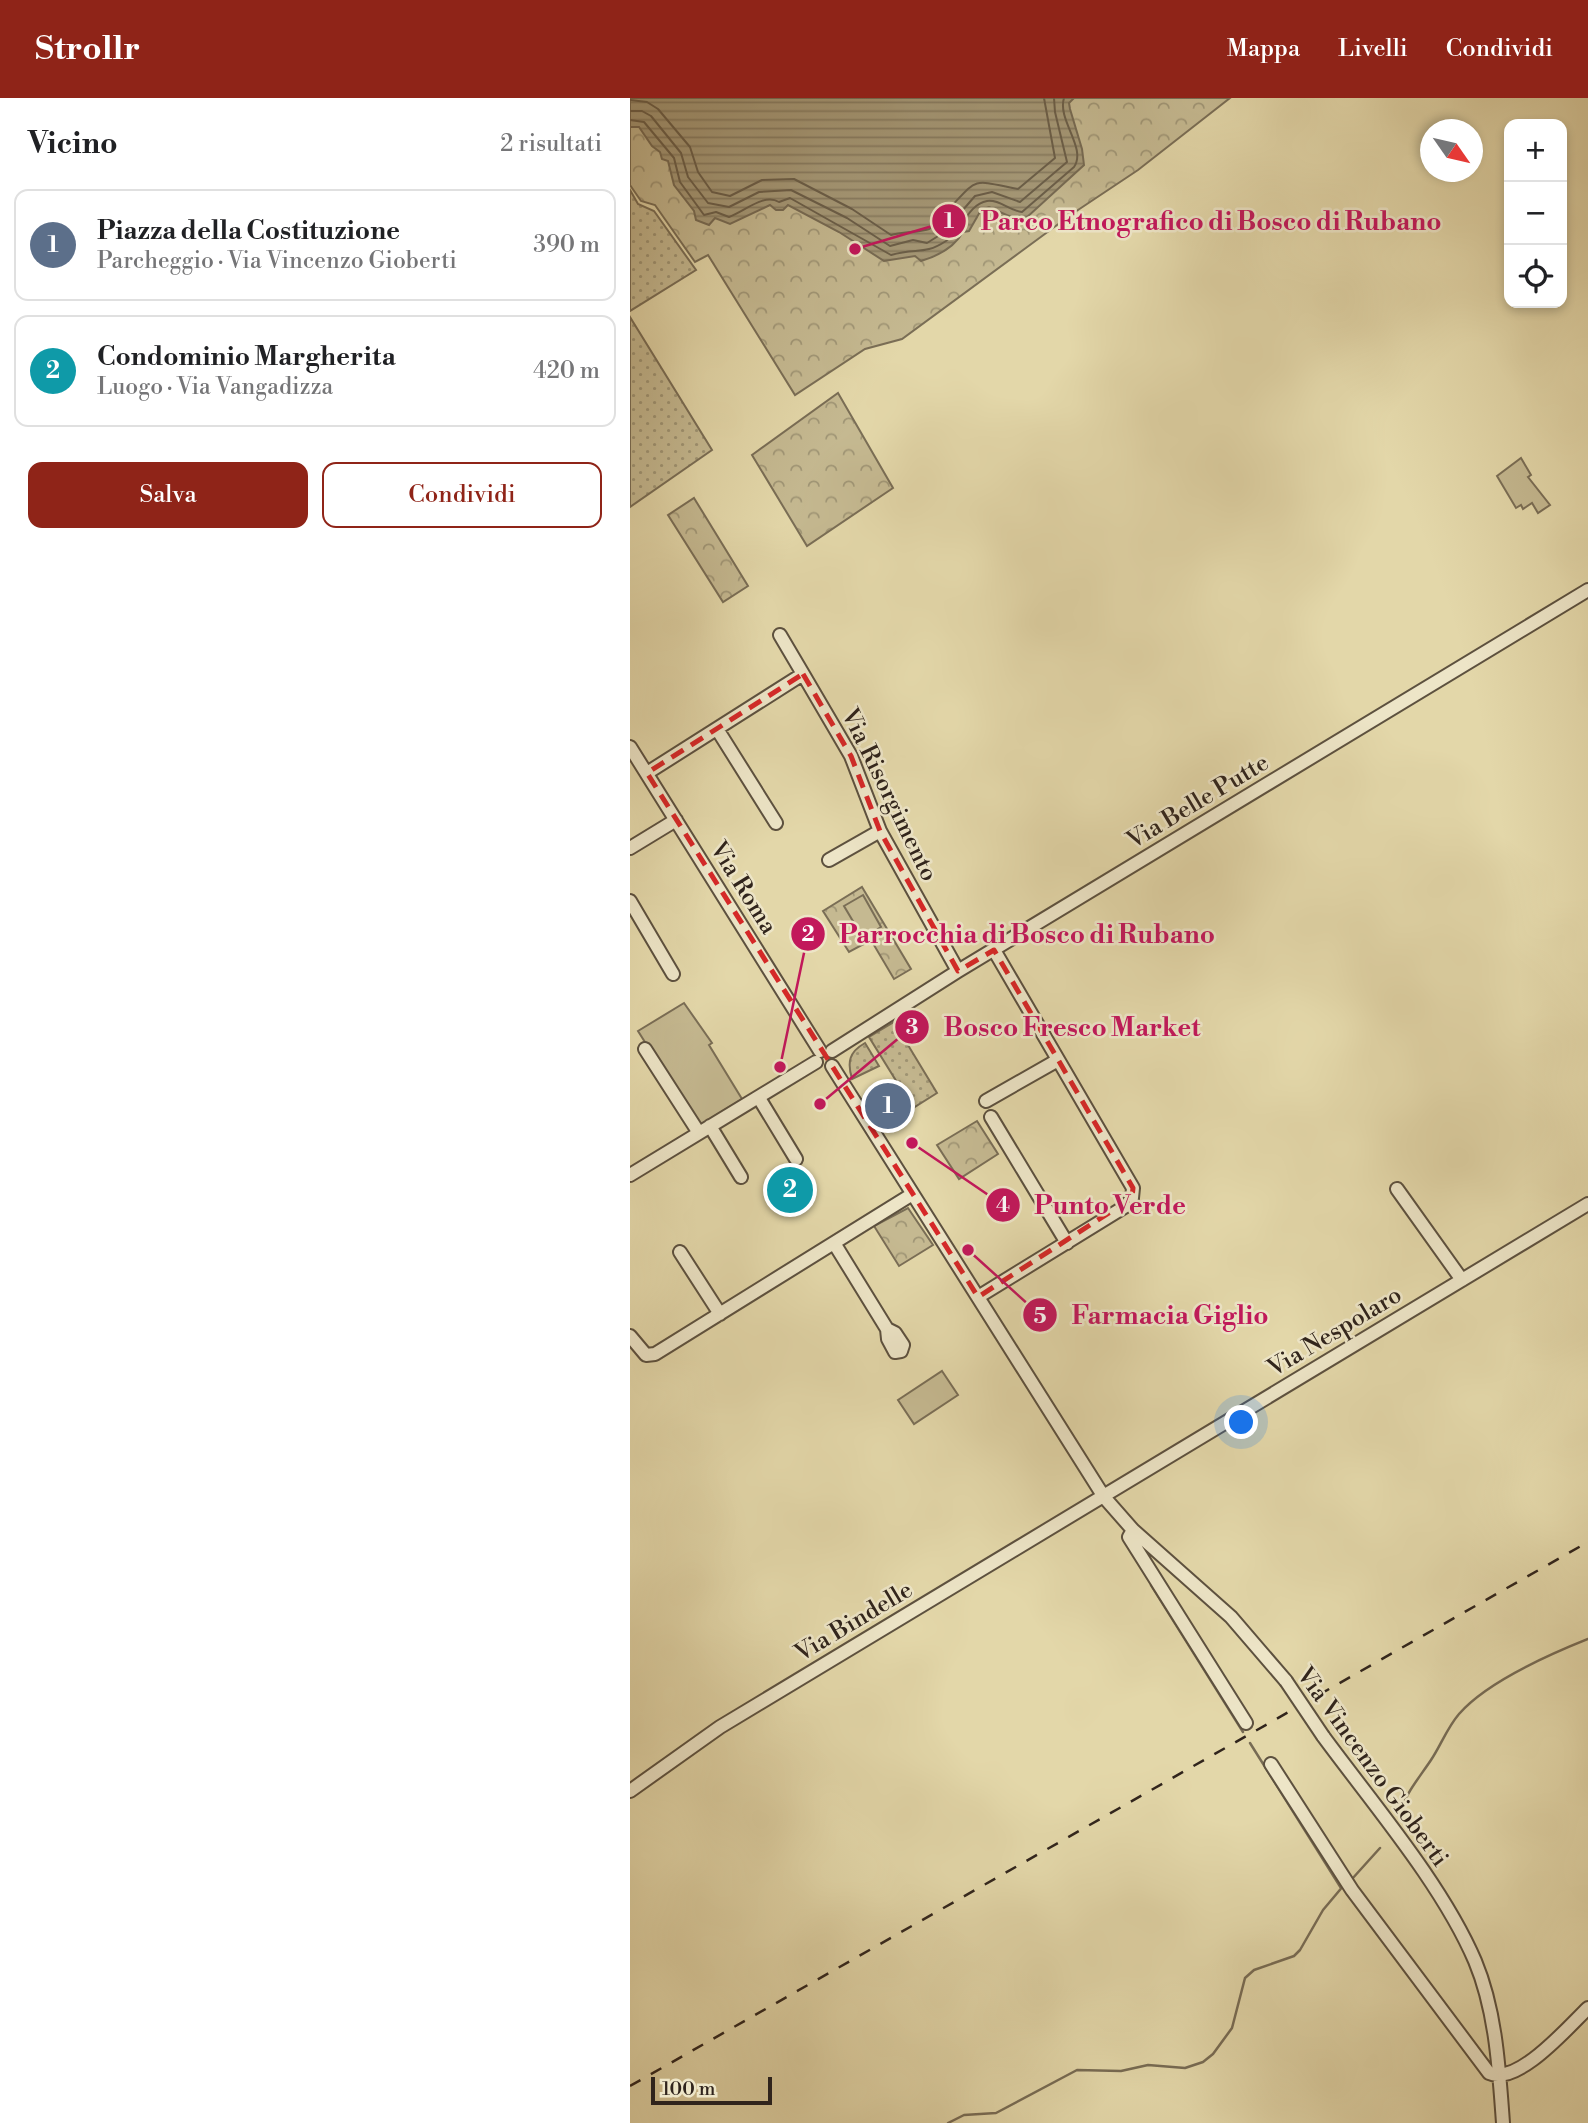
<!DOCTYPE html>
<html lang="it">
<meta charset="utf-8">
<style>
:root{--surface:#fff;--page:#f2f2f2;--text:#202124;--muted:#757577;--line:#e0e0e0;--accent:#8f2418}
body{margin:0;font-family:"Libre Bodoni",serif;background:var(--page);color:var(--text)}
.controls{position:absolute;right:21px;top:21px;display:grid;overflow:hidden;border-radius:14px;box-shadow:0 4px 10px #0003}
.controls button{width:63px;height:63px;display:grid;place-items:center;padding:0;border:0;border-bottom:2px solid var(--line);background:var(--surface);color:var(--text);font:35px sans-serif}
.compass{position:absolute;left:790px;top:21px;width:63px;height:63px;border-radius:50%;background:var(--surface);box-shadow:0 4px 10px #0003;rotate:124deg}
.scale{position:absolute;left:21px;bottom:18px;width:121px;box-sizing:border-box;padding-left:7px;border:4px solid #30241c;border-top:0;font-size:19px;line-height:24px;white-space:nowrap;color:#30241c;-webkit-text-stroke:5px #ede5c7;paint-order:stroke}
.you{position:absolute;left:612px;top:1325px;width:24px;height:24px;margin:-18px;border:5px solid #fff;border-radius:50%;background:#1a73e8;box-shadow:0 0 0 10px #1a73e833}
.badge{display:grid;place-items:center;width:46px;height:46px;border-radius:50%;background:var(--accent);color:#fff;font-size:23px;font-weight:700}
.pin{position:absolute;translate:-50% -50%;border:4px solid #fff;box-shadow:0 2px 7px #0006}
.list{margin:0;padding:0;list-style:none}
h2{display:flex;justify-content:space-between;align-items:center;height:91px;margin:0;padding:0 28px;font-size:30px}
h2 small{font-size:23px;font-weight:400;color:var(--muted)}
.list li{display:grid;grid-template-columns:46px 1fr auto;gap:21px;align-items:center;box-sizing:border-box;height:112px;margin:0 14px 14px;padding:0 14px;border:2px solid var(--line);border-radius:14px}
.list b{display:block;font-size:26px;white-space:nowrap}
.list p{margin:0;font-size:23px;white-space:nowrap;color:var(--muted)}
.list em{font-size:23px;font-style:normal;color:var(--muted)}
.actions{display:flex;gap:14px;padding:21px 28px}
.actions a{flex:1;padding:16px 0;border:2px solid var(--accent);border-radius:14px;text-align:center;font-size:24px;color:var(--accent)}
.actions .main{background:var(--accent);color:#fff}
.icon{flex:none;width:38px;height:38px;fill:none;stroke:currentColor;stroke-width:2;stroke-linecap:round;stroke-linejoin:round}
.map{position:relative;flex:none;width:958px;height:2025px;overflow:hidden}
header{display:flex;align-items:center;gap:42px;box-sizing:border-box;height:98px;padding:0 35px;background:var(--accent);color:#fff}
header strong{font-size:33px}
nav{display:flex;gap:38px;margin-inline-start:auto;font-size:24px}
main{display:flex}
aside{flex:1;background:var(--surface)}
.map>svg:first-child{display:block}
</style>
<header>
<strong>Strollr</strong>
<nav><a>Mappa</a><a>Livelli</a><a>Condividi</a></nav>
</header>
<main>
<aside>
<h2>Vicino<small>2 risultati</small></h2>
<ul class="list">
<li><span class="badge" style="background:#5c6f8a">1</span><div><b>Piazza della Costituzione</b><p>Parcheggio · Via Vincenzo Gioberti</p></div><em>390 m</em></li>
<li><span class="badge" style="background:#0f9aa8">2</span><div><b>Condominio Margherita</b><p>Luogo · Via Vangadizza</p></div><em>420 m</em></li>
</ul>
<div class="actions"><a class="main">Salva</a><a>Condividi</a></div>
</aside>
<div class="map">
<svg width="958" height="2025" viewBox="0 0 958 2025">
<defs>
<pattern id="grass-dots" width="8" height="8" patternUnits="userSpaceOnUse" patternTransform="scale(1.75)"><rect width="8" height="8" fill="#c5b991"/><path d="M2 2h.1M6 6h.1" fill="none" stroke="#a09676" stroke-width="1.8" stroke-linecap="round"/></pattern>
<pattern id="forest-crowns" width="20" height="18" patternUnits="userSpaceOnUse" patternTransform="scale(1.75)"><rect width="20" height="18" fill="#c5b991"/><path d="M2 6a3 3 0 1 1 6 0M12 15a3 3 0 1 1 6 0" fill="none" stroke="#a09676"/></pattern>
<pattern id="water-rules" width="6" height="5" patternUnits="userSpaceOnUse" patternTransform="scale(1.75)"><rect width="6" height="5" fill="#a69a79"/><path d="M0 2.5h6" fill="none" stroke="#887d62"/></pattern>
</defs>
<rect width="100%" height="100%" fill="#e3d7a9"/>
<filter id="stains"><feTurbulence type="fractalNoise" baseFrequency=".00286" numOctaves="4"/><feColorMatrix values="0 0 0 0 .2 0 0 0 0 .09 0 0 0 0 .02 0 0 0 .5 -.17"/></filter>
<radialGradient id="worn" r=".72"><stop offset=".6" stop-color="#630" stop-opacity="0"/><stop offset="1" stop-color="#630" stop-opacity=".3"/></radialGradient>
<path fill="url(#grass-dots)" stroke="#7a6e56" stroke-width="2" d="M0 92 8 106 24 113 66 172 0 213Z
M0 219 82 352 0 409Z
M264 924 307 995 283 1010 239 939Z
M235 945 249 968 222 981C217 964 219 954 235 945Z"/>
<path fill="url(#forest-crowns)" stroke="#7a6e56" stroke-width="2" d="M0 0H600L508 72 442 116 272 241 235 251 165 297 78 157 65 164 25 107 11 103 0 87Z
M208 295 263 390 177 448 122 357Z
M64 400 118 488 93 504 38 417Z
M232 789 281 871 264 881 241 842 219 854 193 813Z
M347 1023 368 1056 329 1081 307 1047Z
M278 1110 303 1147 269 1168 244 1128Z"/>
<path fill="#c5b991" stroke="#7a6e56" stroke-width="2" d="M891 360 901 377 898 379 920 407 908 415 902 405 893 411 891 407 886 410 867 378Z
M233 797 251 829 233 840 214 808Z
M54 905 82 945 79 947 112 1001 68 1028 8 933Z
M312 1273 328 1297 284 1326 268 1302Z"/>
<path fill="url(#water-rules)" stroke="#776b54" stroke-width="2" d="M0 0H444L439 5 440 11 452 51 454 67 395 121 381 119 359 109 351 112 339 133 333 134C324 150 308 158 291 163L285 158 254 163 209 134 158 107 153 112H146L140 107 100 126 85 120 79 127 66 122 64 113 44 87 38 63 32 61 30 54 22 48 9 29H0Z"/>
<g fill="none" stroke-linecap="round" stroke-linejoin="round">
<path stroke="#6b5f4a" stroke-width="2" d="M0 2 17 4 28 11 60 49 68 74 82 94 100 98 132 82 164 81 222 111 261 137C271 134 292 134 299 131 307 127 308 122 314 116 350 79 338 81 388 91L425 60 414 0
M0 13H12L21 18 51 55 58 79 78 105 99 109 129 94 161 92 217 120 260 148 283 142 297 145 313 135 345 98 362 94 390 104 437 64 425 14 424 0
M0 22 14 24 44 60 50 84 74 117 86 114 99 119C115 113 134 95 149 104L160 100 261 157C287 149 293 158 316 143 331 134 338 106 357 103 369 101 380 113 392 114L444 69C457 50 427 22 434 0"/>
<path stroke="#776b54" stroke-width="2.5" d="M521 1487 613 1634
M620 1645 711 1790
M769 1717C775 1696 789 1680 801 1662 811 1647 817 1630 829 1616 857 1584 918 1557 958 1541
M722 1781 750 1750
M318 2025 334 2017 366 2015 447 1972 491 1973 518 1967 555 1970 573 1964 583 1956 602 1930 615 1880 624 1872 664 1858 670 1852 693 1812 714 1787"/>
<g stroke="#5d513f" stroke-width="16">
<path id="minor" d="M150 537 173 576
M87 631 146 725
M0 649 190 953
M17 675 173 576 221 658 250 733 328 873
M0 750 46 722
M199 762 250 733
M0 803 43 876
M15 951 69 1035
M202 953 328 873 958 492
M202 968 474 1399 503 1432 601 1519 656 1583
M129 1000 166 1061
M356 1003 428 962
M361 1019 437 1145
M80 1028 111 1079
M0 1077 186 964
M767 1091 832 1182
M204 1145 257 1231 258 1241 265 1254 271 1253 273 1247 265 1235 257 1231
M50 1154 90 1216
M348 1199 496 1108 502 1100 503 1090 364 852
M0 1238 16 1257 25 1256 281 1097
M503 1432 499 1439 616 1625
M693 1638C743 1706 812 1786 845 1863 866 1913 869 1971 873 2025
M641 1666 722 1792 859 1975C888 1988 938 1929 958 1910
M0 1693 90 1629 958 1106"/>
</g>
<use href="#minor" stroke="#ede5c7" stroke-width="12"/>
<path stroke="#30241c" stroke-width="2.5" stroke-dasharray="12 12" stroke-linecap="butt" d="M0 1988 958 1444"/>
<g stroke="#5d513f" stroke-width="16" stroke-linecap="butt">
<path id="minor-bridge" d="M656 1583 693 1638"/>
</g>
<use href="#minor-bridge" stroke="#ede5c7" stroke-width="12"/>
</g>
<path fill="none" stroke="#d62828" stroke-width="5" stroke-dasharray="14 9" stroke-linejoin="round" d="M173 576 221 658 250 733 328 873 364 852 503 1090 502 1100 348 1199 17 675Z"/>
<g text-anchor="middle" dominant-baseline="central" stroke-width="5" stroke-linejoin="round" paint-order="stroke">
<g font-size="24" fill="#30241c" stroke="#ede5c7">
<text transform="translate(259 697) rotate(64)">Via Risorgimento</text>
<text transform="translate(568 704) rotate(-31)">Via Belle Putte</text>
<text transform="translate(113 790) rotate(58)">Via Roma</text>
<text transform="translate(705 1234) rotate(-31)">Via Nespolaro</text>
<text transform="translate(224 1524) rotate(-31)">Via Bindelle</text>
<text transform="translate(742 1669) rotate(54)">Via Vincenzo Gioberti</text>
</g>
</g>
<path fill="none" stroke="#c2185b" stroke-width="2.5" d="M225 151L319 123M150 969L178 836M190 1006L282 929M282 1045L373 1107M338 1152L410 1217"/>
<g fill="#c2185b" stroke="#ede5c7" stroke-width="2.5">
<circle cx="225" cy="151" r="7"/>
<circle cx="150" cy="969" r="7"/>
<circle cx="190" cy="1006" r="7"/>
<circle cx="282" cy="1045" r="7"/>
<circle cx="338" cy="1152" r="7"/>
<circle cx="319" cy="123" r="18"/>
<circle cx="178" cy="836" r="18"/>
<circle cx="282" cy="929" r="18"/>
<circle cx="373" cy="1107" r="18"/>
<circle cx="410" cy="1217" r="18"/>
</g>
<g font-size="21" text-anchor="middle" font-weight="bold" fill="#fff">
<text x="319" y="130">1</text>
<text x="178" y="843">2</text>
<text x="282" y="936">3</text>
<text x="373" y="1114">4</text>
<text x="410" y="1225">5</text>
</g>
<g font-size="26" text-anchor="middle" font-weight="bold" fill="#c2185b" stroke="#ede5c7" stroke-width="5" stroke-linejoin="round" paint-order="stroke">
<text x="581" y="132">Parco Etnografico di Bosco di Rubano</text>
<text x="397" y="845">Parrocchia di Bosco di Rubano</text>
<text x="442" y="938">Bosco Fresco Market</text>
<text x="480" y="1116">Punto Verde</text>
<text x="540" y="1226">Farmacia Giglio</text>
</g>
<rect width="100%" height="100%" filter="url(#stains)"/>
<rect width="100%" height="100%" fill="url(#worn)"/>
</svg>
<div class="controls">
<button>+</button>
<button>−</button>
<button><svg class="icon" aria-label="locate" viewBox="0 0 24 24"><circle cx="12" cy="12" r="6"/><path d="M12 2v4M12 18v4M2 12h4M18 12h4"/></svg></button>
</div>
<svg class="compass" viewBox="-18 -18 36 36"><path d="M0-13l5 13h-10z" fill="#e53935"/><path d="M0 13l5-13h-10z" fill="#757577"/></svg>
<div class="scale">100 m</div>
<div class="you"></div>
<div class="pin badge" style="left:258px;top:1008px;background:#5c6f8a">1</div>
<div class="pin badge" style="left:160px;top:1092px;background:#0f9aa8">2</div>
</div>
</main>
